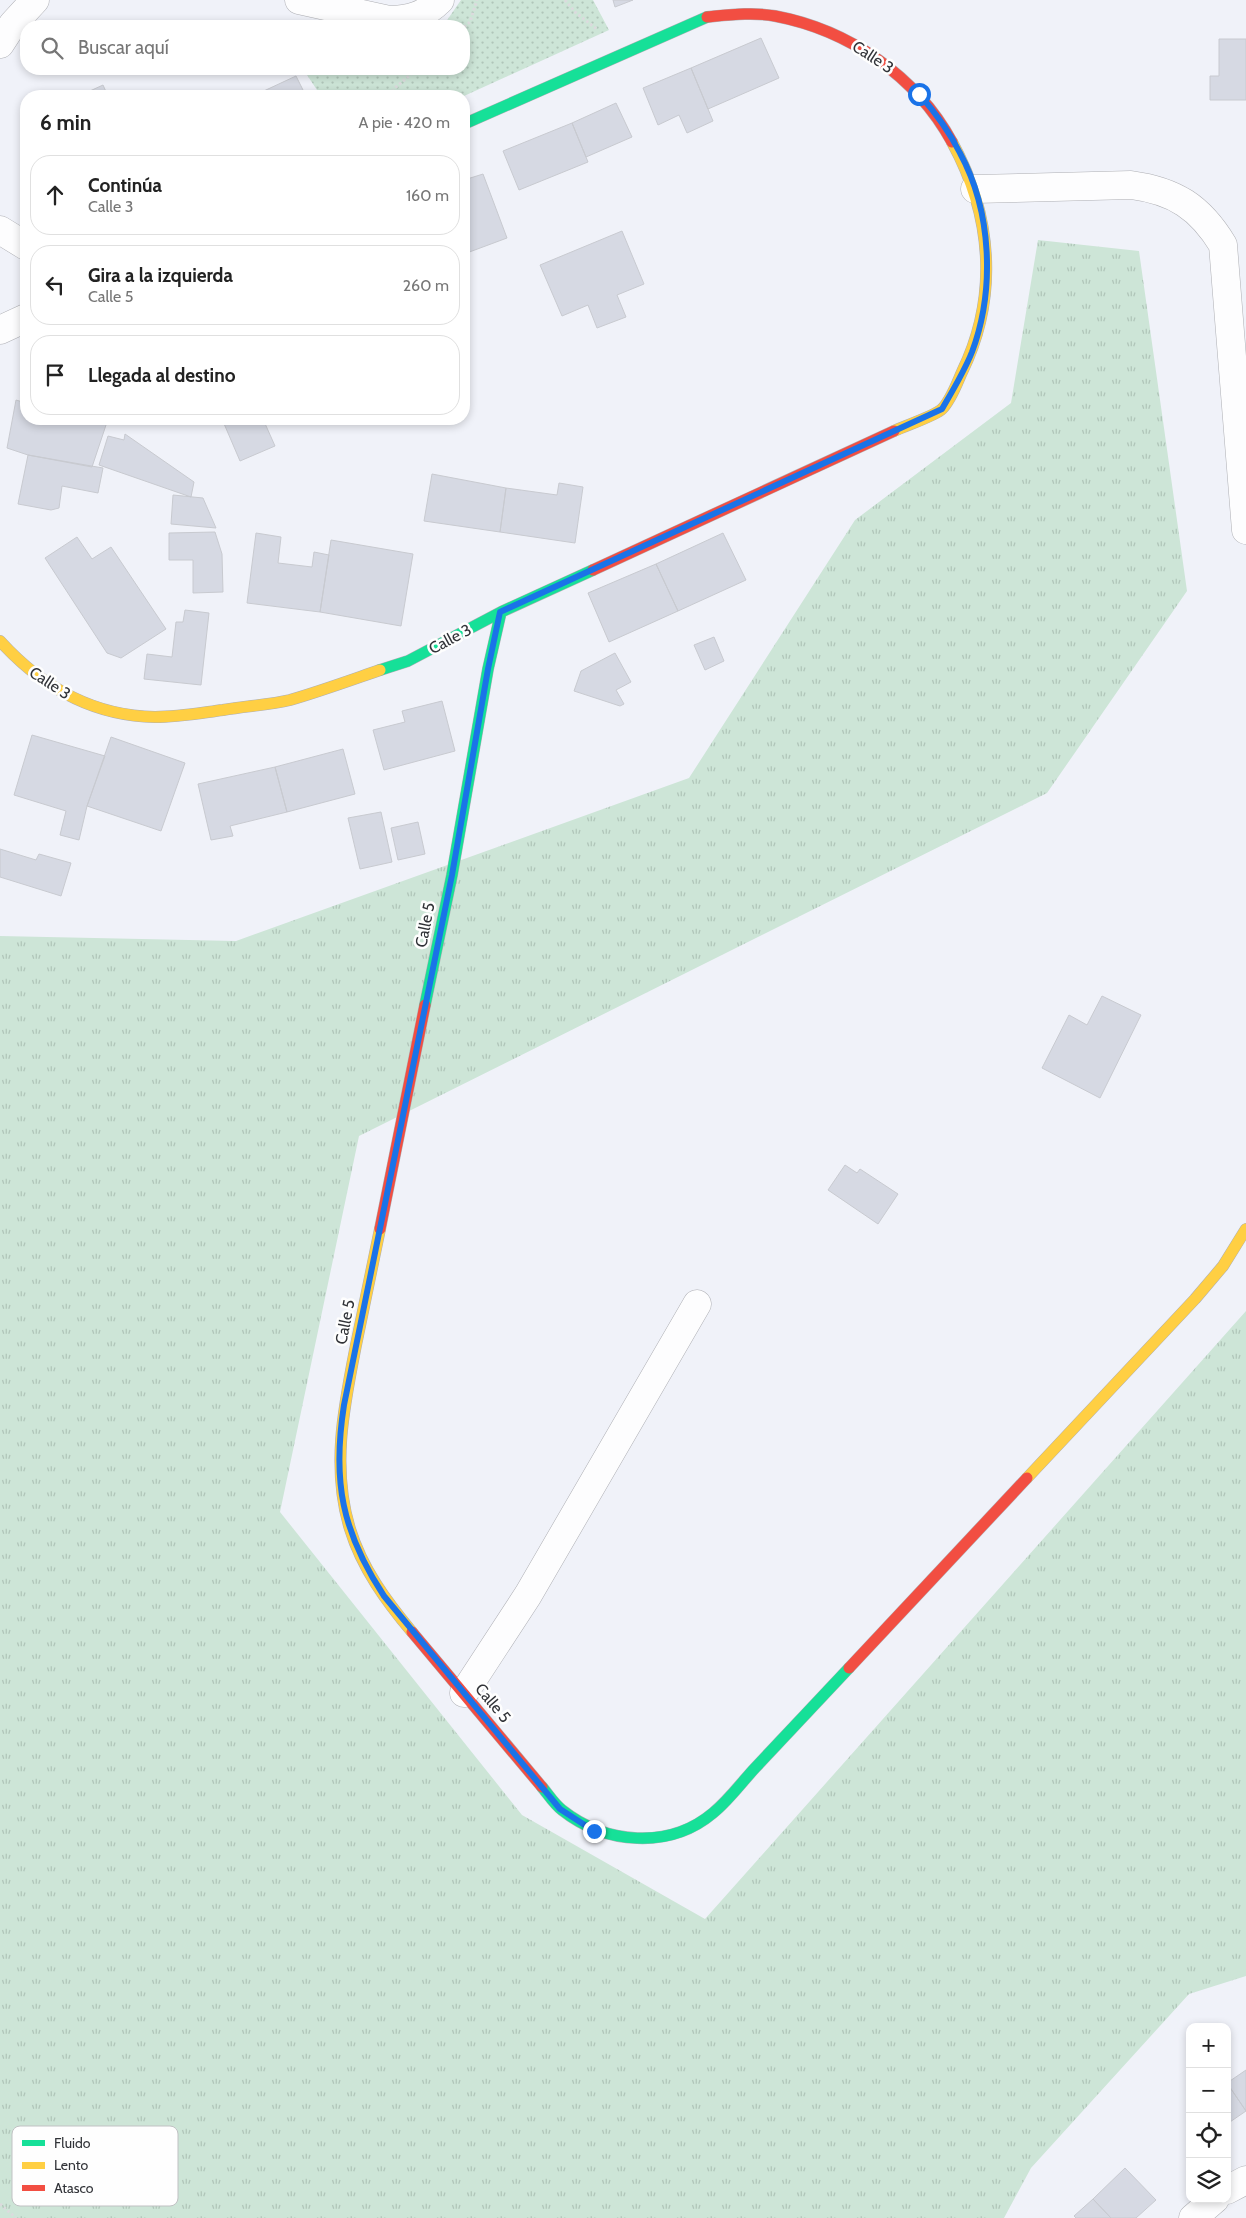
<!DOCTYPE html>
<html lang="es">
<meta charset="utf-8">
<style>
:root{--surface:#fff;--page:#f6f6f6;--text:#222;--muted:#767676;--line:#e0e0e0}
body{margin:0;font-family:Cabin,sans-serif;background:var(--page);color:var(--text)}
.controls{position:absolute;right:15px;bottom:15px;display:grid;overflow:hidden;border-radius:10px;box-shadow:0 2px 8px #0003}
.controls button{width:45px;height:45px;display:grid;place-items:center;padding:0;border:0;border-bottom:1px solid var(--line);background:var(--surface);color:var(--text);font:25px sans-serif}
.stop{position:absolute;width:15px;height:15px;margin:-11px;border:4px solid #1a73e8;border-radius:50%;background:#fff}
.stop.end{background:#1a73e8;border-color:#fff;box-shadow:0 1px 5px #0008}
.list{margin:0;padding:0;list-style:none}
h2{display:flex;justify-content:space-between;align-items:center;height:65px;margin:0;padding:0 20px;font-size:21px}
h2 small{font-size:16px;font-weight:400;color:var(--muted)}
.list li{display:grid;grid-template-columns:32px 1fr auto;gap:15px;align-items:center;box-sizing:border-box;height:80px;margin:0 10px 10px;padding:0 10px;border:1px solid var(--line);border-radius:20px}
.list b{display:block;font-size:19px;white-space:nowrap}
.list p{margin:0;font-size:16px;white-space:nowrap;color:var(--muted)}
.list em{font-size:16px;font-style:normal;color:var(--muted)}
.icon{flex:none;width:28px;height:28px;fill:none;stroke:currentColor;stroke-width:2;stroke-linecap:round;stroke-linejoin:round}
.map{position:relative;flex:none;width:1246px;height:2218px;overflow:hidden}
.search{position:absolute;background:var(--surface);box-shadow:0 2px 8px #0003;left:20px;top:20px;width:450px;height:55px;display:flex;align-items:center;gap:12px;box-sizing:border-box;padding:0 18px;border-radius:20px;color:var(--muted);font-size:19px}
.panel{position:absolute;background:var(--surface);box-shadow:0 2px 8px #0003;left:20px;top:90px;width:450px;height:335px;border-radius:20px}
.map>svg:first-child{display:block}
</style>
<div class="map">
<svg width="1246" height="2218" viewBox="0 0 1246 2218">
<defs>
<pattern id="grass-tufts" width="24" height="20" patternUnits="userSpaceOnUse" patternTransform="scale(1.25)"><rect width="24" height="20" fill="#cde5d7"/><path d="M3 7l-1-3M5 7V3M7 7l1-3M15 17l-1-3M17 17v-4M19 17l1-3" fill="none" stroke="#b0c5b9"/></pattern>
<pattern id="park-dots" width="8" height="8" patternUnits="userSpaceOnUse" patternTransform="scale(1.25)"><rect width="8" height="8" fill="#cde5d7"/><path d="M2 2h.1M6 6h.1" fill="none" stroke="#b0c5b9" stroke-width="1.8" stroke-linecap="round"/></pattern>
</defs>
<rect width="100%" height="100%" fill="#f0f2f9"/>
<path fill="url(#grass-tufts)" d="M1038 240 1139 251 1187 591 1047 793 359 1136 280 1512 522 1815 705 1919 1246 1311V1976L1189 1994 1031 2168 1004 2218H0V936L236 941 689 778 855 520 1011 403Z"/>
<path fill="url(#park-dots)" d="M461 0H593L609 30 464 96H321L303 69H464V26H443Z"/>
<path fill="#d6d9e3" stroke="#c8cad0" d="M613 0H633L615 7Z
M761 38 779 78 708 109 691 68Z
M1219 39H1246V100H1210V76H1219Z
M691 68 713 121 687 133 679 115 658 125 643 88Z
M296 76 306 96H253Z
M103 85 108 96H79Z
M616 103 632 137 586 157 572 123Z
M572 123 588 162 519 190 503 151Z
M483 174 507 238 464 254V180Z
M622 231 644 284 617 295 626 317 597 328 588 305 562 316 540 265Z
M16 400 26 403V419H108L92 467 28 455 7 448Z
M222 419H263L275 446 240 461Z
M125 434 194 482 191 497 99 465 108 436 124 440Z
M28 455 103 468 98 493 62 486 59 508 51 510 18 504Z
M432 474 506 488 500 532 424 521Z
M559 483 583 487 575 543 500 532 506 488 557 495Z
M173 495 203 498 216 528 171 524Z
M215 532 222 554 223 592 193 593V560H169V533Z
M256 533 281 537 278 563 312 567 314 552 329 555 320 612 247 603Z
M723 533 746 580 678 611 656 564Z
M77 537 92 559 111 547 166 629 121 658 107 653 45 558Z
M331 540 413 554 401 626 320 612Z
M656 564 678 611 609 642 588 593Z
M185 610 209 613 201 685 144 679 147 654 172 657 176 622H183Z
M714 637 724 661 705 670 694 645Z
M615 653 631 682 616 690 624 704 620 706 574 691 581 671Z
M442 701 455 751 384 770 373 730 405 722 402 711Z
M32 735 105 756 87 806 79 840 60 835 66 811 14 795Z
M111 737 185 763 161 831 87 806Z
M343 749 355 794 287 812 275 767Z
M275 767 287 812 230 826 233 836 211 840 198 784Z
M381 812 392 862 360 869 348 818Z
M418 822 425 854 398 860 391 828Z
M0 849 36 860 39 854 71 863 61 896 0 877Z
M1102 996 1141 1015 1100 1098 1042 1068 1069 1015 1087 1025Z
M845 1165 857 1173 860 1169 898 1194 878 1224 828 1190Z
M1246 2070V2111L1227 2083Z
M1229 2086 1246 2111 1227 2124V2087Z
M1125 2168 1156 2200 1136 2218H1111L1093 2199Z
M1093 2199 1111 2218H1076L1074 2216Z"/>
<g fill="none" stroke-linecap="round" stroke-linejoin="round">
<g stroke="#aeafb4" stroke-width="29">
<path id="street" d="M299 0 389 20C410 20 425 15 440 0
M0 44 13 24 35 0
M975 189 1131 185C1175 191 1200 207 1223 245L1246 530
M0 230 26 246
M0 330 26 318
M464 1693 528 1595 697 1304
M1227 2190 1246 2180
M1193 2218 1215 2199"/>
</g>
<g stroke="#aeafb4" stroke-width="12">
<path id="fast" d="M464 124 707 17
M380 670 408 661 501 612 593 570
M425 1005 452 875 488 669 501 612
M542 1787C548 1794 554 1804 562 1810 605 1844 669 1850 713 1813 729 1800 741 1783 755 1768 786 1735 818 1701 849 1668"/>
</g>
<g stroke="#aeafb4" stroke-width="12">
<path id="slow" d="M894 431C904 426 935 416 942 409 951 400 957 383 962 372 999 296 992 215 952 142
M0 641C41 686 93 716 155 717 178 717 200 713 223 710 245 706 269 705 290 700 321 691 351 680 380 670
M380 1229C372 1267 364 1306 356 1345 344 1406 331 1467 350 1529 362 1568 386 1601 412 1632
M1027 1478 1195 1299 1223 1266 1246 1229"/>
</g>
<g stroke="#aeafb4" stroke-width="12">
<path id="jam" d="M707 17C729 15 753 12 775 16 849 30 916 76 952 142
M593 570 894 431
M380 1229 425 1005
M412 1632 542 1787
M849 1668 1027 1478"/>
</g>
<path stroke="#dbdbdd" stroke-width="3" stroke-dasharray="2.5 2.5" stroke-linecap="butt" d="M565 0 575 12 598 30
M464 27 470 22 477 0
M390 96 396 87 417 69
M0 2204 16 2218"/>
<use href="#street" stroke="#fdfdfe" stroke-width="28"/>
<use href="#fast" stroke="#16e098" stroke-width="11"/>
<use href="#slow" stroke="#ffcf43" stroke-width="11"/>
<use href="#jam" stroke="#f24e42" stroke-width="11"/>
</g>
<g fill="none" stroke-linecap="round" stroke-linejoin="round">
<path stroke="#1a73e8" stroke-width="6" d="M594 1831 560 1809 384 1596C342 1532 332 1481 344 1405L452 875 488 669 500 612 942 409C953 390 964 372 972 352 995 290 992 212 960 153 949 131 935 112 919 94"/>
</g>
<g text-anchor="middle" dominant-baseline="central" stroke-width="5" stroke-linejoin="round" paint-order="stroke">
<g font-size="16" fill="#313338" stroke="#fefefe">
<text transform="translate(873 57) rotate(33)">Calle 3</text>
<text transform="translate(450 639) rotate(-28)">Calle 3</text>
<text transform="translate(50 683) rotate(33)">Calle 3</text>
<text transform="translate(425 925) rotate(-79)">Calle 5</text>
<text transform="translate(345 1322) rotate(-79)">Calle 5</text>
<text transform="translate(493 1703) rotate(50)">Calle 5</text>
</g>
</g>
<rect x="12" y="2126" width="166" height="80" rx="8" fill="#fefefe" stroke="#c0c1c3" stroke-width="1"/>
<rect x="22" y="2140" width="23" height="6" fill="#16e098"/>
<rect x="22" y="2162" width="23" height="7" fill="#ffcf43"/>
<rect x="22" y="2185" width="23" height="6" fill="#f24e42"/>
<g font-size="14" fill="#313338">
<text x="54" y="2148">Fluido</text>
<text x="54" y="2170">Lento</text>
<text x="54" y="2193">Atasco</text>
</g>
</svg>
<div class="controls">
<button>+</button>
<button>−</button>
<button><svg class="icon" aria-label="locate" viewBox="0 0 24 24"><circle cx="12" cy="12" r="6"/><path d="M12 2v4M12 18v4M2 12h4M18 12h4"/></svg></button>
<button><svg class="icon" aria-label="layers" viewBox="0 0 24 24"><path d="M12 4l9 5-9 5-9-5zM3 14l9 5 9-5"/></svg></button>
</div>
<div class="stop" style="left:919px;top:94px"></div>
<div class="stop end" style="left:594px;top:1831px"></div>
<div class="search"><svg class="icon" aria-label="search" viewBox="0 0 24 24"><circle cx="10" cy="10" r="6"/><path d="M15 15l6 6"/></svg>Buscar aquí</div>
<section class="panel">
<h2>6 min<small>A pie · 420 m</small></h2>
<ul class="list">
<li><svg class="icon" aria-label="ahead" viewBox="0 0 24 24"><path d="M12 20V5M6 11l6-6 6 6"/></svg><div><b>Continúa</b><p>Calle 3</p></div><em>160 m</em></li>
<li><svg class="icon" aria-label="left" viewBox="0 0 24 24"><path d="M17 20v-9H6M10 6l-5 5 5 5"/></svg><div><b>Gira a la izquierda</b><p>Calle 5</p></div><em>260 m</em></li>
<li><svg class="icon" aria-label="arrive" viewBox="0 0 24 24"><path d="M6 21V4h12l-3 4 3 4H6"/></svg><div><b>Llegada al destino</b></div></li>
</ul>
</section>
</div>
